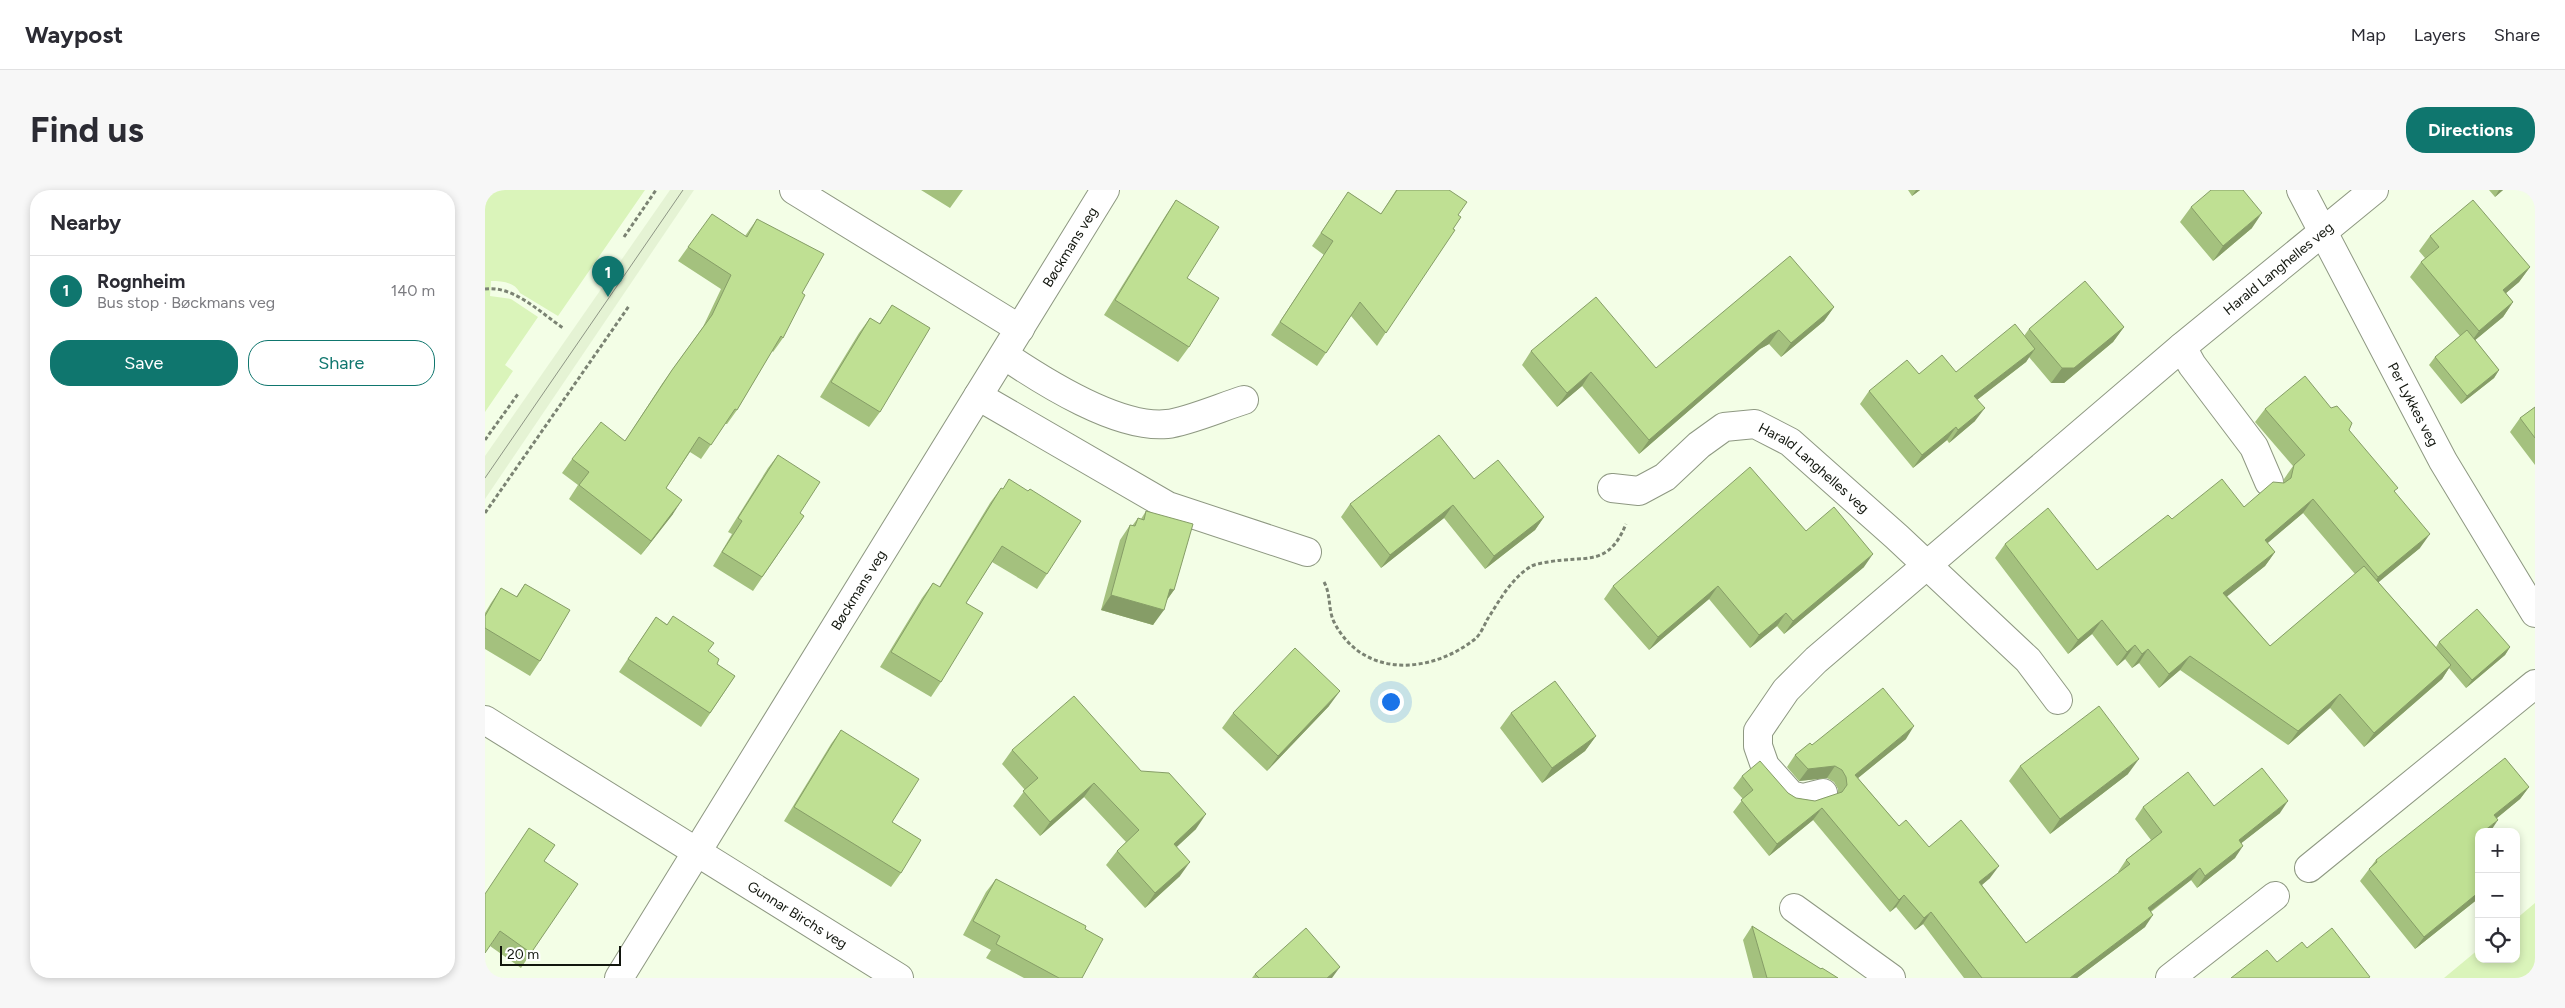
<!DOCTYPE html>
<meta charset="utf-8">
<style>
:root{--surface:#fff;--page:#f7f7f7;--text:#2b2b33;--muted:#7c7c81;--line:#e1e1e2;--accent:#0f766e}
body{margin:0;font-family:Figtree,sans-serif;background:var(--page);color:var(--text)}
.controls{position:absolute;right:15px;bottom:15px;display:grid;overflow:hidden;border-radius:10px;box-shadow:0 2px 8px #0003}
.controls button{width:45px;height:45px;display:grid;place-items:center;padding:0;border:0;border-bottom:1px solid var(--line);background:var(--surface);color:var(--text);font:25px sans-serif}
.scale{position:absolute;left:15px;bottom:12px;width:121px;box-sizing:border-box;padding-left:5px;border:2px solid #12160e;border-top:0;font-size:14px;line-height:18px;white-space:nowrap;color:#12160e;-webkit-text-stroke:4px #fff;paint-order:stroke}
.you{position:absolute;left:905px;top:511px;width:18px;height:18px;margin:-12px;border:4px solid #fff;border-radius:50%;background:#1a73e8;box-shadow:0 0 0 8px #1a73e833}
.badge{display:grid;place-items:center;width:32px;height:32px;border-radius:50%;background:var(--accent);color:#fff;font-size:16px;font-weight:700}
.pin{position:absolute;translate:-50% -41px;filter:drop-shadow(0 1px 2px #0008)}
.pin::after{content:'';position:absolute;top:26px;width:18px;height:15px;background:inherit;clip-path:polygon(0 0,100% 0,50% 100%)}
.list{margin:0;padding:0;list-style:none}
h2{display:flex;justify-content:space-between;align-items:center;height:65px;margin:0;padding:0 20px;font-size:21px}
h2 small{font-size:16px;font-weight:400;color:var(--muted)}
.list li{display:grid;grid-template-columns:32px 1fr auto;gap:15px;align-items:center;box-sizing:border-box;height:70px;padding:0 20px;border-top:1px solid var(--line)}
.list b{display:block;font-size:19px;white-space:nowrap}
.list p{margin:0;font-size:16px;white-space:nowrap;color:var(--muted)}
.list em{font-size:16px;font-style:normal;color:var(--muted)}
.actions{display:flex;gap:10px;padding:15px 20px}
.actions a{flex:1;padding:11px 0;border:1px solid var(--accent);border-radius:20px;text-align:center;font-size:18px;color:var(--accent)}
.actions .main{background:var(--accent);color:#fff}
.icon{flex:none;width:28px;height:28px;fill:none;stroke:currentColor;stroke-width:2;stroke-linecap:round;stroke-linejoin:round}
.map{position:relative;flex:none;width:2050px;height:788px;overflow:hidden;border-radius:20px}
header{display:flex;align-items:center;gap:30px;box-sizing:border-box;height:70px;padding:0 25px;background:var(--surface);border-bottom:1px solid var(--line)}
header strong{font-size:24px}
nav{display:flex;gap:28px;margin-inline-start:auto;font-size:18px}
.intro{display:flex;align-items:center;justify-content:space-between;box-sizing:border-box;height:120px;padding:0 30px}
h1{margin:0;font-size:35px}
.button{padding:12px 22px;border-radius:20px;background:var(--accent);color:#fff;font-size:18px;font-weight:700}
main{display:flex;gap:30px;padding:0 30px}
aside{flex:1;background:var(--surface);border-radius:20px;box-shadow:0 2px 8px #0003}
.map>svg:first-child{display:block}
</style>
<header>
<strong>Waypost</strong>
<nav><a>Map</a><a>Layers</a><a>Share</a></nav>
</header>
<div class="intro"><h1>Find us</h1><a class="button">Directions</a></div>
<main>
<aside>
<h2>Nearby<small></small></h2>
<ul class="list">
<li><span class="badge">1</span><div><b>Rognheim</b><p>Bus stop · Bøckmans veg</p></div><em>140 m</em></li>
</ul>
<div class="actions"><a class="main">Save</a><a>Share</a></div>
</aside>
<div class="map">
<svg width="2050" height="788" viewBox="0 0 2050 788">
<rect width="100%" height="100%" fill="#f3fee6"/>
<path fill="#e5f3d4" d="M185 0H209L0 309V266Z"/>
<path fill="#daf4ba" d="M0 0H160L73 126 35 103C30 92 17 91 6 91L5 106 26 109 53 127 20 175 28 181 0 222Z
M2050 713V788H1959L1994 759V769H2031V729Z"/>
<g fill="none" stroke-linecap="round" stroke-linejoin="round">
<g stroke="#8e9882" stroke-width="30">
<g id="minor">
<path d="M309 0 535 139"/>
<path id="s1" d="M1816 0 1958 271 2050 423"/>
<path d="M1697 157 1707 175 1769 257 1784 292"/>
<path d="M519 165C559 192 633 239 682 234 702 232 739 216 759 210"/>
<path d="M493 206 683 316 822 362"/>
<path id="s2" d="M1127 298 1154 301 1180 287 1214 255 1239 237 1270 234 1305 252 1412 347 1543 470 1573 510"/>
<path id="s3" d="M0 530 414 788"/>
<path id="s4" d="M1338 603 1318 608 1306 605 1280 576 1273 556V541L1301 500 1331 470 1697 157 1889 0"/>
<path d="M1824 678 2050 494"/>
<path d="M1309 718 1406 788"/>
<path d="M1685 788 1790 706"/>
</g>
</g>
<g stroke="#8e9882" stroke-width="30">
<g id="major">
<path id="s5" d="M134 788 620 0"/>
</g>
</g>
<path stroke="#7b8373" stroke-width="3" stroke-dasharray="4 2.5" stroke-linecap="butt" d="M139 47 171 0
M0 99C28 95 56 123 78 138
M0 250 33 204
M0 323 144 116
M839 392C846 404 843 420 849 432 878 489 946 484 990 449 995 445 999 436 1002 430 1014 411 1026 389 1045 377 1049 374 1058 373 1063 372 1101 365 1123 378 1141 334"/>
<use href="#minor" stroke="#fff" stroke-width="28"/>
<use href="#major" stroke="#fff" stroke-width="28"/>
<path stroke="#8d9584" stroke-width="1" d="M0 288 198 0"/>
</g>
<path fill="#a4c17e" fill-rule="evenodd" d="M436 0H478L465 18Z
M911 0H963L973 25 968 39 892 156 866 126 832 176 786 145 839 65 827 56 863 2 896 24Z
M1423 0H1435L1427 6Z
M2004 0H2018L2010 7Z
M691 10 702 88 704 157 693 172 619 125 681 25Z
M1706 17 1767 38 1728 71 1695 32Z
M272 29 317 103 298 148 288 162 287 161 252 220 242 234H240L216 269 205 262 181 298 188 324 156 365 84 309 93 295 77 283 87 269 140 251 177 194 218 137 236 99 193 71 203 57 260 46Z
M1945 46 2045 77 2034 92 2021 103 2028 112 2018 127 1990 150 2014 180 2009 188 1976 214 1944 175 1950 167 1975 146 1925 87 1936 72 1940 68 1934 61Z
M407 115 395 222 384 237 335 207 374 143 385 128 394 134Z
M1349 117 1339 131 1296 167 1284 154 1275 159 1154 264 1097 196 1072 217 1037 175 1046 161 1171 178Z
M1639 137 1628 152 1579 193H1566L1544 167 1541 172 1492 210 1490 231 1464 253 1462 250 1428 278 1375 214 1384 201 1434 184 1471 182 1539 146 1544 139Z
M2050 217V275L2025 242 2035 228Z
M1780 219 1864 240 1910 302 1935 358 1893 392 1951 457 1954 452 2025 457 2020 465 1981 498 1964 478 1957 489 1879 557 1845 518 1803 555 1695 480 1674 498 1654 473 1647 478 1640 469 1632 476 1607 444 1583 464 1510 368 1520 354 1612 380 1687 329 1759 317 1798 293 1799 289 1808 276 1770 232ZM1818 323 1870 384 1785 456 1742 406 1780 376 1790 362 1782 353Z
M293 265 315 323 319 326 268 401 228 376 247 344 243 342 283 278Z
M989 289 1059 327 1050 340 1000 379 959 328 896 378 856 327 865 314Z
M516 298 562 384 552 399 507 372 481 413 456 492 446 507 395 477 437 408 448 393 454 397 505 313Z
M661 321 689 400 682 410 668 435 616 420 635 350 645 335 647 336 653 328 656 329Z
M1321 341 1379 377 1299 444 1292 436 1265 458 1224 409 1164 460 1119 409 1128 396Z
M40 394 55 471 45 486 0 459V423L6 413 16 398 31 407Z
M171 427 223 461 232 474 250 486 216 537 134 482Z
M844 516 782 581 737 538 748 523Z
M1026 523 1111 546 1100 561 1057 593 1015 538Z
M356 540 407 632 416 683 406 697 299 631 346 554Z
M1421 549 1373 588 1414 636 1444 657 1505 688 1497 695 1541 753 1634 683 1633 682 1641 670 1666 650 1650 629 1658 617 1729 616 1795 623 1756 653 1750 668 1712 698 1706 690 1666 722 1660 737 1592 788H1479L1438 734 1430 740 1411 717 1405 722 1328 630 1284 666 1248 622 1258 609 1248 598 1257 586 1303 603 1311 608 1330 611 1353 604V599L1349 592 1342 588 1314 591 1302 577 1310 565 1327 555Z
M527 560 656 581 711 639 691 657 695 686 660 718 621 675 632 661 641 652 599 607 555 646 528 616 540 600 517 574Z
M1535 576 1643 584 1565 644 1524 591Z
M2044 597 2035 609 1994 642V708L1930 759 1875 691 1891 670Z
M59 671 46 763 36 778 5 756Z
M511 689 600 739 597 788H539L501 768 506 760 478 745 501 702Z
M1267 736 1336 779 1353 788H1268L1258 750Z
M770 784 847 788H767Z"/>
<path fill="#869d67" d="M1431 0H1435L1427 6Z
M2014 0H2018L2010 7Z
M1777 23 1767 38 1728 71 1738 56Z
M2045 77 2034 92 2007 115 2018 100Z
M2028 112 2018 127 1983 156 1994 141Z
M1349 117 1339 131 1296 167 1306 153Z
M1639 137 1628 152 1579 193H1566L1577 178Z
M1294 140 1284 154 1275 159 1154 264 1164 250 1285 145Z
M1550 159 1541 172 1480 219 1489 206Z
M2014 180 2009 188 1976 214 1982 206Z
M1106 182 1097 196 1072 217 1082 203Z
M1500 218 1490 231 1464 253 1473 240Z
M1471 237 1462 250 1428 278 1437 265Z
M1828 309 1818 323 1770 364 1780 350Z
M197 310 188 324 156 365 166 351Z
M968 315 959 328 896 378 905 365Z
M1059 327 1050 340 1000 379 1009 366Z
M1945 344 1935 358 1883 401 1893 387Z
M1790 362 1780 376 1729 417 1738 403Z
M1388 364 1379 377 1299 444 1308 431Z
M1233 396 1224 409 1164 460 1173 447Z
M685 399 689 400 678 415Z
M626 405 679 420 668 435 616 420Z
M1301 423 1292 436 1265 458 1274 445Z
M1617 430 1607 444 1583 464 1593 450Z
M1650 455 1640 469 1632 476 1642 462Z
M2025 457 2020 465 1981 498 1987 490Z
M1663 459 1654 473 1647 478 1657 464Z
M1705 466 1695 480 1674 498 1684 484Z
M1966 475 1957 489 1879 557 1889 543Z
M855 501 844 516 782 581 793 566Z
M1855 504 1845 518 1803 555 1813 541Z
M1429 536 1421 549 1362 597 1370 585Z
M1111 546 1100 561 1057 593 1067 578Z
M1654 569 1643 584 1565 644 1575 629Z
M1350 576 1342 588 1314 591 1323 579Z
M609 593 599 607 555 646 565 632Z
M2044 597 2035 609 2000 638 2009 625Z
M1803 611 1795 623 1745 662 1754 650Z
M1337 618 1328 630 1284 666 1292 654Z
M721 624 711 639 679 669 689 654Z
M2013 630 2005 642H1998Z
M1758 656 1750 668 1712 698 1720 686Z
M705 672 695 686 660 718 670 703Z
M1514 676 1505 688 1486 704 1494 692Z
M1715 678 1706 690 1654 730 1663 718Z
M1994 702V708L1930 759 1939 747Z
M1419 705 1411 717 1405 722 1414 710Z
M1446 722 1438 734 1430 740 1439 728Z
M1668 725 1660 737 1592 788H1585Z
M855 777 847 788H842Z"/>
<path fill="#bfe093" stroke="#869d67" d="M912 0H964L982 12 973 25 976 27 968 39 970 40 901 143 875 112 841 163 795 132 848 51 836 43 863 2 896 24Z
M1726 0H1758L1777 23 1738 56 1706 17Z
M691 10 734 37 702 88 734 108 704 157 630 110Z
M1988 10 2045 77 2018 100 2028 112 1994 141 1936 72 1954 57 1945 46Z
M227 24 262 47 272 29 339 64 317 103 320 105 298 148 296 146 252 220 250 219 226 255 214 247 181 298 197 310 166 351 94 295 104 282 87 269 116 232 140 251 187 180 227 125 246 85 203 57Z
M1305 66 1349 117 1306 153 1294 140 1285 145 1164 250 1106 182 1082 203 1046 161 1111 107 1171 178Z
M1600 91 1639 137 1589 178H1577L1544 139Z
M407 115 445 138 395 222 346 192 385 128 395 134Z
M1530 134 1550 159 1489 206 1500 218 1473 240 1471 237 1437 265 1384 201 1422 170 1434 184 1457 165 1471 182Z
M1982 140 2014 180 1982 206 1950 167Z
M1820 186 1846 218 1852 216 1867 233 1864 240 1913 298 1909 301 1945 344 1893 387 1828 309 1780 350 1790 362 1738 403 1785 456 1879 376 1966 475 1889 543 1855 504 1813 541 1705 466 1684 484 1663 459 1657 464 1650 455 1642 462 1617 430 1593 450 1520 354 1563 318 1612 380 1683 325 1687 329 1737 289 1759 317 1788 292 1799 293 1806 288 1809 275 1820 265 1780 219Z
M2050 217V248L2035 228Z
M954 245 989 289 1013 270 1059 327 1009 366 968 315 905 365 865 314Z
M293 265 335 292 315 323 319 326 277 387 237 362 257 331 253 328Z
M1265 277 1321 341 1349 317 1388 364 1308 431 1301 423 1274 445 1233 396 1173 447 1128 396Z
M524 289 543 301 545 299 596 331 562 384 517 356 481 413 498 423 456 492 406 462 448 393 455 397 516 298 518 299Z
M661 321 708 334 689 400 685 399 679 420 626 405 645 335 650 336 653 328 659 330Z
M40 394 85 420 55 471 0 438V426L16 398 32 407Z
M1992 419 2025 457 1987 490 1954 452Z
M188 426 229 453 223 461 234 469 232 474 250 486 225 523 143 469 171 427 182 435Z
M810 458 855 501 793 566 748 523Z
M1070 491 1111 546 1067 578 1026 523Z
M1398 498 1429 536 1370 585 1414 636 1421 630 1444 657 1476 630 1514 676 1494 692 1541 753 1645 674 1641 670 1677 642 1658 617 1703 582 1729 616 1777 578 1803 611 1754 650 1758 656 1720 686 1715 678 1663 718 1668 725 1585 788H1497L1446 722 1439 728 1419 705 1414 710 1337 618 1292 654 1256 610 1268 600 1257 586 1275 571 1303 603 1311 608 1330 611 1357 602 1362 595 1361 587 1357 580 1350 576 1323 579 1310 565 1325 553 1327 555Z
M589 506 656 581 684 583 721 624 689 654 705 672 670 703 632 661 654 640 609 593 565 632 538 601 553 588 527 560Z
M1614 516 1654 569 1575 629 1535 576Z
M356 540 434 589 407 632 436 650 416 683 309 617Z
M2020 568 2044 597 2009 625 2013 630 1999 641V642H1994V702L1939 747 1884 679 1892 672 1891 670Z
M44 638 70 655 59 671 93 694 46 763 15 741 0 763V704Z
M511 689 601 736 600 739 618 749 597 788H574L511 754 515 746 488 731Z
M1267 736 1336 779 1337 778 1353 788H1282Z
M821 738 855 777 842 788H774L770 784Z
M1847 738 1885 787 1883 788H1746L1782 760 1792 772 1817 752 1822 758Z"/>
<g text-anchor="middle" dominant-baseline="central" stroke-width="4" stroke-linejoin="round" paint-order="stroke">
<g font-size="14" fill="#12160e" stroke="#fff">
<text stroke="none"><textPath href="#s5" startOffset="859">Bøckmans veg</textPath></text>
<text stroke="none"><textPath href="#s4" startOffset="806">Harald Langhelles veg</textPath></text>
<text stroke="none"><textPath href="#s1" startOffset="242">Per Lykkes veg</textPath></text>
<text stroke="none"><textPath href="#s2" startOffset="239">Harald Langhelles veg</textPath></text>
<text stroke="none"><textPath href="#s5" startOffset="456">Bøckmans veg</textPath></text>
<text stroke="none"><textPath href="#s3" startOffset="368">Gunnar Birchs veg</textPath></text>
</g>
</g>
</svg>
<div class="controls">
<button>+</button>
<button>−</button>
<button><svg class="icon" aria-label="locate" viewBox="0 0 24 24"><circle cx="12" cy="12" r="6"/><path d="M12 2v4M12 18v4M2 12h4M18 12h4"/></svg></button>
</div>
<div class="scale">20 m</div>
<div class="you"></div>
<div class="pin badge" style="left:123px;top:107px">1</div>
</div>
</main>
